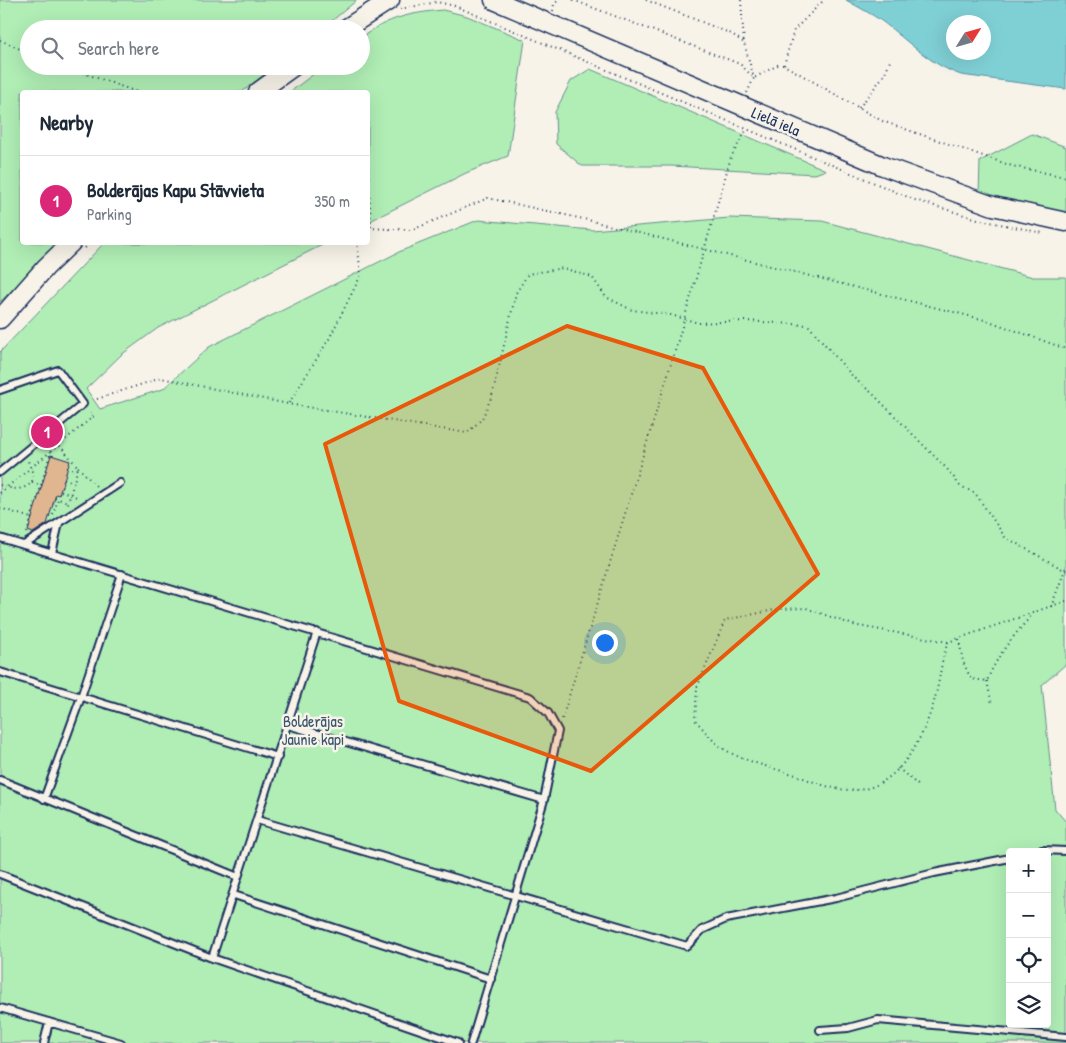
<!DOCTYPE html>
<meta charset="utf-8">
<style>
:root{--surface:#fff;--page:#f6f6f7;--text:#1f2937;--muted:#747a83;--line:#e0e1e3;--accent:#db2777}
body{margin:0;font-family:"Patrick Hand",sans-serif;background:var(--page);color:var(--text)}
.controls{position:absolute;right:15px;bottom:15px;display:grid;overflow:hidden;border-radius:5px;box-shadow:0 5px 20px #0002}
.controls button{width:45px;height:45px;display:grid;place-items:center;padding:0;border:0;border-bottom:1px solid var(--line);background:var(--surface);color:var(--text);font:25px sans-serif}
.compass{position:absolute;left:946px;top:15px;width:45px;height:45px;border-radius:50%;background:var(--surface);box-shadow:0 5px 20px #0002;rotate:53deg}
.you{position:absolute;left:604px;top:642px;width:18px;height:18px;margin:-12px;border:4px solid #fff;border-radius:50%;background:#1a73e8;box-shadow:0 0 0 8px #1a73e833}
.badge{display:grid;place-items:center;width:32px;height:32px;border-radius:50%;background:var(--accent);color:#fff;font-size:16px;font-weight:700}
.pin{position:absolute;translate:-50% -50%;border:2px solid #fff;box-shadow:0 1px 5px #0006}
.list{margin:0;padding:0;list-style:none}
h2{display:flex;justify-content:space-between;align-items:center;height:65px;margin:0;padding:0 20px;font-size:21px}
h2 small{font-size:16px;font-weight:400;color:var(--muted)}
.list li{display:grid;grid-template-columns:32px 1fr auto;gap:15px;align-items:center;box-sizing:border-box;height:90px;padding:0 20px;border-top:1px solid var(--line)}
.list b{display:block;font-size:19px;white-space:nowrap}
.list p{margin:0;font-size:16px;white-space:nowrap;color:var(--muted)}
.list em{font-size:16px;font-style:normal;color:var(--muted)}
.icon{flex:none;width:28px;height:28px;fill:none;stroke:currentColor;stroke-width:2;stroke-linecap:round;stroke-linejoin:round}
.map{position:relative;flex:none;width:1066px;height:1043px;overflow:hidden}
.search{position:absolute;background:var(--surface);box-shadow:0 5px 20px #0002;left:20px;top:20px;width:350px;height:55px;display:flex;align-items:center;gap:12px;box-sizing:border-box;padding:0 18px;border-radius:28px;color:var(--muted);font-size:19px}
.panel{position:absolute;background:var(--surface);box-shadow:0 5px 20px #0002;left:20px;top:90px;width:350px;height:155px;border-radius:5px}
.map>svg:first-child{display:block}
</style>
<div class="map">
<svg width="1066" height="1043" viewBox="0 0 1066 1043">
<rect width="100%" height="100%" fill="#f7f3e8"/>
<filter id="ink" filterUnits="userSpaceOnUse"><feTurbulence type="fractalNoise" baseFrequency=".02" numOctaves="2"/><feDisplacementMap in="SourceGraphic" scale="10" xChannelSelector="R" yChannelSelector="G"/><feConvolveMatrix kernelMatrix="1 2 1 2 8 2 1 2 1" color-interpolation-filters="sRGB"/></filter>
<g filter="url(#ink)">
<path fill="#b0eeb5" stroke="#668e8a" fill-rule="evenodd" d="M0 0H357L322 29H29V66H275L242 92H22V242L59 243 0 302Z
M443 10 467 16 525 40 508 156 466 173 368 222V92H290L324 66H361V38C388 17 411 13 443 10Z
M590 69 826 170 815 174 671 166H582L556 144 555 112 571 81Z
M1032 134 1066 147V213L979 195 980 161Z
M729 218 822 221 1033 277H1066V664L1042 685 1055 809 1066 822V1043H0V352L104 243H326L158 328 121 355 86 389 100 409 163 389 209 347 401 251 478 220 592 230ZM1010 852H1047V1024H1010Z"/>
<path fill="#7fd0d5" stroke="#5790a5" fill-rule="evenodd" d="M846 0H1066V89L961 75C931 65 909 42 883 22 872 14 858 7 846 0ZM954 22H984V52H954Z"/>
<path fill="#dfb690" stroke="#1b2f5e" d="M51 455 70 461 59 495 56 494 47 524 33 533 28 531Z"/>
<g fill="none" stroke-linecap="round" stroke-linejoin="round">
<g stroke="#1b2f5e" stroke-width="10">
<path id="service" d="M0 390 58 370 83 404 0 472
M0 538 530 697 548 713 558 731 544 800 471 1043
M24 545 120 483
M52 553 59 523
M0 672 278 757
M288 725 544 800
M0 780 238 877
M44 799 81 697 122 574
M257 820 687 946 702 930 726 919 836 898 934 873 1010 858
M1036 852 1042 850 1066 851
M0 874 212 958 458 1043
M234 895 491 979
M212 958 317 632
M0 1008 121 1043
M820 1030 848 1028 878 1020 1066 1037
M44 1043 49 1022"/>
</g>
<g stroke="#1b2f5e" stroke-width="21">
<path id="secondary" d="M494 0 883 166 993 206 1066 222
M345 29 390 0
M258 92 294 66
M0 319 46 267 72 242"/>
</g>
<path stroke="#1b2f5e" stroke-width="2" stroke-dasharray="1 4" stroke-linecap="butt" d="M573 0 740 64 754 78 778 65H784L882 121 1012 166 1066 177
M646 0 732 34 744 43
M741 0 744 43 754 78 747 93
M400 9 437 2 455 6 915 200 981 220 1043 233
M553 11 554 4 559 0
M0 40 29 53
M784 65 794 30 824 0
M64 66 137 92
M308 70 313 66
M859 108 884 75 890 61
M368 161 371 228 412 230 488 198 588 220 989 321 1066 349
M85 248 91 242
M97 399 161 378 288 404 467 433 482 419 493 393 516 293 528 274 563 268 592 277 606 297 632 310 671 315 699 323 746 321 808 325 855 379 872 393 949 471 960 486 975 493 1005 537 1066 571
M289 403 329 339 361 275 357 242
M53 438 78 467 67 507
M78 467 97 487
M67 468 77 470
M64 479 74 482
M32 482 42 486
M0 485C11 489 23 492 32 482L33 474 28 461
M61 491 79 498
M0 493 94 416 89 410
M55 498 68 502
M0 508 31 518
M53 515 58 499
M27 533 51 451
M1051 607 1066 567
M959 639 963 662 971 679 987 681C997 655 1014 635 1033 614
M948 642 853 625 806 608 779 609 725 620 697 688 695 720C703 728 711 740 721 747 736 759 776 769 796 775 814 782 832 790 851 790 898 792 925 735 935 698 940 679 941 661 948 642L1066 601
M987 681 992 705
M562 719 675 351 731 157 747 129
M898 768 919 786"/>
<use href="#service" stroke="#f7f3e8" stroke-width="6"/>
<use href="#secondary" stroke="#f7f3e8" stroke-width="18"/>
</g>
</g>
<path fill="#e8590c" fill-opacity="0.2" stroke="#e8590c" stroke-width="4" stroke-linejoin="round" d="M567 326 703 368 818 574 591 771 399 701 325 444Z"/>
<g text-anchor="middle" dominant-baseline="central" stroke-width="5" stroke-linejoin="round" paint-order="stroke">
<g font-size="16" fill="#1b2f5e" stroke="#f7f3e8">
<text transform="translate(776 121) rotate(23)">Lielā iela</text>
</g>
<g font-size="16" fill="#39556f" stroke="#f7f3e8">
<text x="313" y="721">Bolderājas<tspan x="313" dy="18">Jaunie kapi</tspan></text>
</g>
</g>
</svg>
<div class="controls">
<button>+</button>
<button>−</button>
<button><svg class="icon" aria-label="locate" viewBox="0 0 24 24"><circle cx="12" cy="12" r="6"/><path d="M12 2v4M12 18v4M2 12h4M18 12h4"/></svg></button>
<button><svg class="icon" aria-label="layers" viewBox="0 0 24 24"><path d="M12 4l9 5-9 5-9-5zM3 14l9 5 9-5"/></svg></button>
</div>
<svg class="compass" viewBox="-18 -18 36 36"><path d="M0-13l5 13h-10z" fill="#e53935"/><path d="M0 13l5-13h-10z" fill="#747a83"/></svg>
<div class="you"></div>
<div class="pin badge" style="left:47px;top:432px">1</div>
<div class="search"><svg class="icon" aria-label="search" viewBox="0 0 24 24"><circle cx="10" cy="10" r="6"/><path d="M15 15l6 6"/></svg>Search here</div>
<section class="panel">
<h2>Nearby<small></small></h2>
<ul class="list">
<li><span class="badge">1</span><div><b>Bolderājas Kapu Stāvvieta</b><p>Parking</p></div><em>350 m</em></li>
</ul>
</section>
</div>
